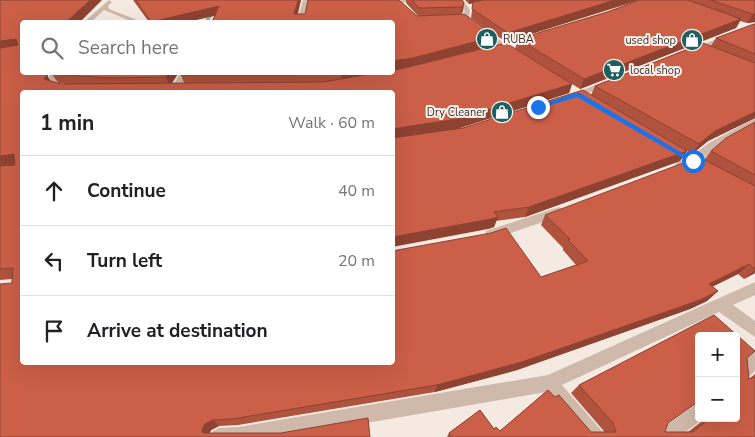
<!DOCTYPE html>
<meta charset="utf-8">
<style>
:root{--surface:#fff;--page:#f6f6f6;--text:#202124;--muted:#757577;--line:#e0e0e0}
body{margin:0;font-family:"Nunito Sans",sans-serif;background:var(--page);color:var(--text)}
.controls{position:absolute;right:15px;bottom:15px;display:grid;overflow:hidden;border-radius:5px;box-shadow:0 5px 20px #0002}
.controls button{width:45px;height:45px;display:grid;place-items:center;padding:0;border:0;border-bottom:1px solid var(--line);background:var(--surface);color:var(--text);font:25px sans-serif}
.stop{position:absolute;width:15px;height:15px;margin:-11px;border:4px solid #1a73e8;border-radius:50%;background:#fff}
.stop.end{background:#1a73e8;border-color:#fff;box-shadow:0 1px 5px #0008}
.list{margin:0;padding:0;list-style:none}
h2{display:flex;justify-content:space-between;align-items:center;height:65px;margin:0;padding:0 20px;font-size:21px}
h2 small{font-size:16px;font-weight:400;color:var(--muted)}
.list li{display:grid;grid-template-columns:32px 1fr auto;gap:15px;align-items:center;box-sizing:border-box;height:70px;padding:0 20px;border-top:1px solid var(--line)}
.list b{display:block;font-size:19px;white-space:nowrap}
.list em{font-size:16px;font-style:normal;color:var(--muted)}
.icon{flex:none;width:28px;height:28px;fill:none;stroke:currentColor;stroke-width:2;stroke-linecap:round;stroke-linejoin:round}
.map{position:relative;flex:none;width:755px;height:437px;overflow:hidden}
.search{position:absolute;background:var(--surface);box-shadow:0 5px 20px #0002;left:20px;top:20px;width:375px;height:55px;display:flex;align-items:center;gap:12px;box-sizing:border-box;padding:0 18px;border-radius:5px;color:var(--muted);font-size:19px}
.panel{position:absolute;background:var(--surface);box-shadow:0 5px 20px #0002;left:20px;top:90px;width:375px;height:275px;border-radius:5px}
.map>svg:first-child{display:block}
</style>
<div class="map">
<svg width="755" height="437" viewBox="0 0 755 437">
<rect width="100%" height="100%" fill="#f4eae1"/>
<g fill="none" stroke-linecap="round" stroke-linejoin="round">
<path fill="#7eb3b2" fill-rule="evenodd" d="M219 0H223L208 22H204Z"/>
<path fill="#ceb9ab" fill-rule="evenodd" d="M109 0 112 2 108 6 109 9 142 22H133L104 10 91 22H84Z
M303 0H309L304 22H297Z
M407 0C404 6 388 6 383 3L386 1Z
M457 0H463L470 10 469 19 472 21 517 52V56H511L466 25 461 19 465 11Z
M755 23V28L695 53 688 51Z
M50 72H58L56 84 49 82Z
M181 72H190L177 92H169Z
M605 81 612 83 574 99 571 100 566 97Z
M755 118V125L717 147 697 164 681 169 675 165 677 162 689 158 709 143Z
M559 207 565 212 563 215 491 240 486 239 485 235 486 231Z
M755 282V295L733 305 755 321V337L719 312 562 385 602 431 605 437H584L546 392 285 437H210L213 431 219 428 238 427 548 375Z
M755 352V371L742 383 736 385V366Z
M699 402V418H704L679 437H655L658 431Z"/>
</g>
<path fill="#af523e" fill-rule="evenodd" d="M0 0 22 72H48V77L50 81 61 84H67L58 83 52 74V72H179L172 83H184L181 75 182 72H392L214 16 187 22H149L133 0H301L298 14 417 16H418L406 3V0H462L463 11 461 14 497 36 495 45 515 49 518 39 607 12 640 0H755V22L747 23 740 21 736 28 580 89 572 84 569 93 457 129 463 128 591 95 595 86 711 46 716 38 755 24V118L708 141 692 154 687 151 680 161 525 217 496 221 494 227 488 229 392 92H22V362L541 277 576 265 563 250V248L541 225 545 215 704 160 711 151 755 122V273L744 279 738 274 712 287 718 291 707 301 690 309 517 370 435 392 238 425 219 426 211 430 210 433 0 437 12 279 0 280Z
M465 0H639L506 42 471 18 473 3 469 4Z
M714 315 755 351 747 358 749 379 755 374V437H447L449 433 480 410 494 429 496 427 500 431 548 390 555 397 559 395 591 432H604L603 430 571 393 579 385ZM699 336H736V418H706L688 432H665L668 423 699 401Z"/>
<path fill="#8e4232" d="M90 0H102L80 22H66Z
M298 0H301L295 22 294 14Z
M469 0H490L469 4Z
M615 0H639L506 42 508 33Z
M464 3 463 11 461 15 462 7Z
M219 6 221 14 187 22H151Z
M753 14H755V22L747 23Z
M741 19 736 28 580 89 584 79Z
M497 36 495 45 392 71V61Z
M16 39 22 48 0 52V41Z
M41 72H48V77L53 85 44 79Z
M169 72H179L170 86 166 77Z
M341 72H383L342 80Z
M572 84 569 93 456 129 392 139V129Z
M755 112V118L708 141 692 154 699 144 715 131Z
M687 151 680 161 525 217 529 207Z
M14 154 22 164 0 167V156Z
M498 217 494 227 488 229 392 247V237Z
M749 264 738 274 699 293 709 284Z
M755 270V273L744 279Z
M718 291 707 301 690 309 517 370 435 392 437 385Z
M213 420 219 426 211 430 208 436 203 433 202 430 205 424Z"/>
<path fill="#cb5f48" stroke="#8e4232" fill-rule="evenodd" d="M0 0H90L66 22H22V72H41V73L47 75 44 79 61 84 323 82 382 72H392V71L506 43 572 84 457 119 392 129V92H22V362H392V251L491 233 506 228 541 277 588 261 568 240 570 239 545 215 699 157 755 186V269L749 264 709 284 718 291 700 300 522 362 437 385 232 419 213 420 205 424 202 430 203 433H281L368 418 370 437H0V284L12 283 13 268 0 269V166L15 165 14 154 0 156V48L18 45 16 39 0 41Z
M136 0H298L294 14H305L308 0H399L417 16 464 14 497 36 413 58 392 61V22H212L219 6 151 22Z
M412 0H462L464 3 462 7 419 8Z
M484 0H615L508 33 472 9 473 2Z
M640 0H688L741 19 584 79 518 39 607 12Z
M710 0H755V14H753Z
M754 24H755V54L716 38Z
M703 43 755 63V112L715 131 699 144 595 86Z
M52 72H169L166 77 107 78 52 74Z
M182 72H317L292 75H181Z
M583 90 687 151 529 207 494 212 498 217 491 219 392 237V138L463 128Z
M755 122V175L711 151 726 138Z
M714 315 755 351 747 358 749 379 755 377V437H451L449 433 480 410 494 429 496 427 500 431 548 390 555 397 559 395 591 432H616L613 423 579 385ZM699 336H736V418H710L693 432H665L668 423 699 401Z"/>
<path fill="#1a73e8" d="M575 93H580L696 161 690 162 577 97 538 109 534 107Z"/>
<defs>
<g id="shop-disc" transform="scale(1.125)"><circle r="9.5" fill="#1e5f5f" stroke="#fbf4ee"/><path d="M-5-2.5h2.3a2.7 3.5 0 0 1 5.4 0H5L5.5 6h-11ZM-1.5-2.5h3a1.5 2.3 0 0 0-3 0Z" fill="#fff"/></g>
<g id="supermarket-disc" transform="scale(1.125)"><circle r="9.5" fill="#1e5f5f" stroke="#fbf4ee"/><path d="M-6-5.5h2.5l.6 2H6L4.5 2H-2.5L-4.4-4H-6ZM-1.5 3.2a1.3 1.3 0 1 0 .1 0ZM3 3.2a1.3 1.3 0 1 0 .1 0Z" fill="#fff"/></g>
</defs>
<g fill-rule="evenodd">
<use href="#shop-disc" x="487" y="39"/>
<use href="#shop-disc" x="692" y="40"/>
<use href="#supermarket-disc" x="614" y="70"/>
<use href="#shop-disc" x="502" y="112"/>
</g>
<g text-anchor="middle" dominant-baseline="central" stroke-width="4" stroke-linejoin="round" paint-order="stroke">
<g font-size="11" fill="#3b2f2b" stroke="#fbf4ee" text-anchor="start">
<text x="503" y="39">RUBA</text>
<text x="676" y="40" text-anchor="end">used shop</text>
<text x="630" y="70">local shop</text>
<text x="486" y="112" text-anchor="end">Dry Cleaner</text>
</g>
</g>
</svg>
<div class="controls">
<button>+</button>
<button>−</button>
</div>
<div class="stop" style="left:693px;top:161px"></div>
<div class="stop end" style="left:538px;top:107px"></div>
<div class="search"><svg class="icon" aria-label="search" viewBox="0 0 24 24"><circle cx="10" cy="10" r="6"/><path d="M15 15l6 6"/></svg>Search here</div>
<section class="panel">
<h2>1 min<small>Walk · 60 m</small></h2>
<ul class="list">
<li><svg class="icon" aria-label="ahead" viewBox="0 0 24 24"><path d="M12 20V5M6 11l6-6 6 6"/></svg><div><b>Continue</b></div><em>40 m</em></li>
<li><svg class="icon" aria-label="left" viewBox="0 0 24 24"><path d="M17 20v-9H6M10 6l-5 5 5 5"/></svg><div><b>Turn left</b></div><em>20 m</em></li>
<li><svg class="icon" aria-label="arrive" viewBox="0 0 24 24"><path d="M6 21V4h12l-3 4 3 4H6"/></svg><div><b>Arrive at destination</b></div></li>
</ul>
</section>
</div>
